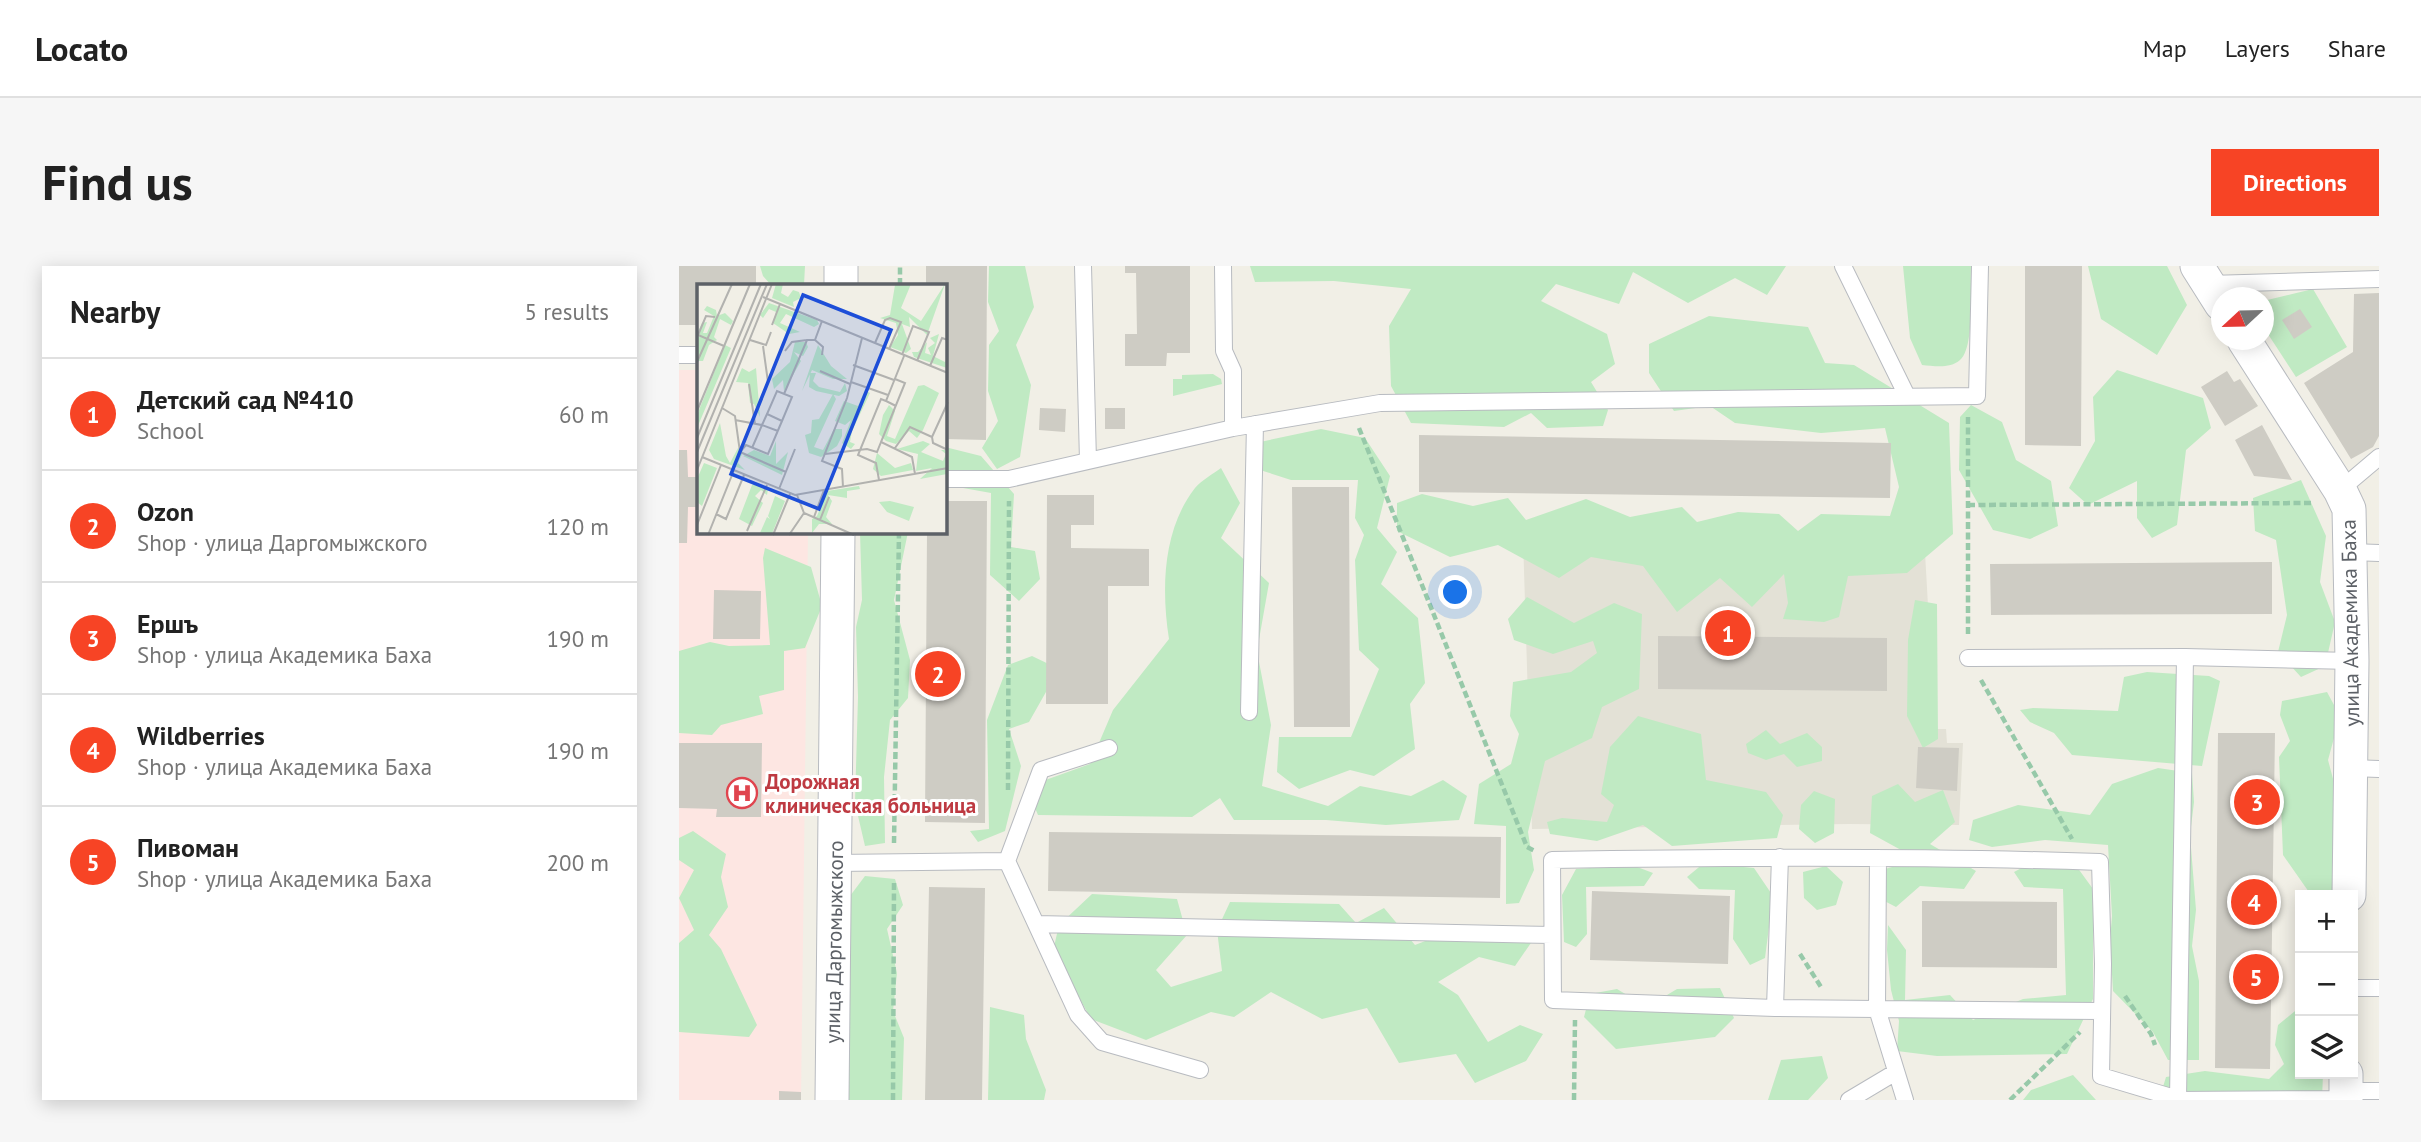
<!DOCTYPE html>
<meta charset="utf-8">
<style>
:root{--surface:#fff;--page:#f6f6f6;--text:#222;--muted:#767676;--line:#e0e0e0;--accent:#f74425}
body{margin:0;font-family:"PT Sans",sans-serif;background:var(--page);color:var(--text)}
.controls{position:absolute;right:21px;bottom:21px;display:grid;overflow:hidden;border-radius:0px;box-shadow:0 4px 18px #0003}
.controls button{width:63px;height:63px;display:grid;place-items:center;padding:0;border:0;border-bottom:2px solid var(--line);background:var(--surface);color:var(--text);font:35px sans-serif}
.compass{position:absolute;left:1532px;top:21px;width:63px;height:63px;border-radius:50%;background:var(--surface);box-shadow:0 4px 18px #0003;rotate:248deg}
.you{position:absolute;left:777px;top:327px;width:24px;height:24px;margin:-18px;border:5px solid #fff;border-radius:50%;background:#1a73e8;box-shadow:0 0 0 10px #1a73e833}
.badge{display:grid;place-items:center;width:46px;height:46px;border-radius:50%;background:var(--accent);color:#fff;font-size:23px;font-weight:700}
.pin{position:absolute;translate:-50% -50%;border:4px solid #fff;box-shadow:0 2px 7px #0006}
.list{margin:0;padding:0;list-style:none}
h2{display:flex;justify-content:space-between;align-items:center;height:91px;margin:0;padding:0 28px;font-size:30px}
h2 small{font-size:23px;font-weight:400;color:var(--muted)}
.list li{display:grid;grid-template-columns:46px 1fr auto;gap:21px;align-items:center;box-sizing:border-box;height:112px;padding:0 28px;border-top:2px solid var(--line)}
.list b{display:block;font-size:26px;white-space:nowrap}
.list p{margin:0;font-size:23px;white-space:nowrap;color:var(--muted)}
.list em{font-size:23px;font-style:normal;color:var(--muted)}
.icon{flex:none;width:38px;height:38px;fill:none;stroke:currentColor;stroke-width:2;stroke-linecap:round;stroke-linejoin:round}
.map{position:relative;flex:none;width:1700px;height:834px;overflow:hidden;border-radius:0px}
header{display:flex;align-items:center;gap:42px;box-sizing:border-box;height:98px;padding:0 35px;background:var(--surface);border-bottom:2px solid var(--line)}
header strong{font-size:33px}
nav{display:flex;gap:38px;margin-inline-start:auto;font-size:24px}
.intro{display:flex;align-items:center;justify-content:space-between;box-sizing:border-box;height:168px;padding:0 42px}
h1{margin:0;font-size:49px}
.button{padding:18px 32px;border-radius:0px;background:var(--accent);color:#fff;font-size:24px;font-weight:700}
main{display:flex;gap:42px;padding:0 42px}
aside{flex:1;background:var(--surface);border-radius:0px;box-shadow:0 4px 18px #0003}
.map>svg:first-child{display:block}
</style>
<header>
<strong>Locato</strong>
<nav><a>Map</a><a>Layers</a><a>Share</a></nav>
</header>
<div class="intro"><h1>Find us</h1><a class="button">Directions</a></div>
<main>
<aside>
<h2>Nearby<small>5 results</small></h2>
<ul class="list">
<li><span class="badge">1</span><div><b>Детский сад №410</b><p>School</p></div><em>60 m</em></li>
<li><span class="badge">2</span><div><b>Ozon</b><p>Shop · улица Даргомыжского</p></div><em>120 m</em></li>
<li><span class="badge">3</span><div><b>Ершъ</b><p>Shop · улица Академика Баха</p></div><em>190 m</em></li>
<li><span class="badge">4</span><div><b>Wildberries</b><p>Shop · улица Академика Баха</p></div><em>190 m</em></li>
<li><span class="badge">5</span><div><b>Пивоман</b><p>Shop · улица Академика Баха</p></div><em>200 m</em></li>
</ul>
</aside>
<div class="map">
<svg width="1700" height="834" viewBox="0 0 1700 834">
<rect width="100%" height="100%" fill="#f1efe6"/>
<path fill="#e3e1d6" d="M1245 269 1256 463H1267L1268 477H1284L1280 559 1170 558 853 563 844 272Z"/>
<path fill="#fde6e2" d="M0 104H19V266H129L122 834H0Z"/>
<path fill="#c0eac3" d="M81 0H126L125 19H92L84 10Z
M310 0H346L355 41 337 79 352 119 341 191 318 203 303 182 319 155 309 125 310 79 320 65 309 36Z
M571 0H1107L1088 29 1056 12 1009 37 954 6 940 38 877 18 862 35 928 68 936 98 912 116 929 144 924 160 868 162 852 147 825 161 732 157 712 120 710 60 732 23 655 15 576 16Z
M1224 0H1292C1291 20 1296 82 1281 94 1271 103 1255 100 1243 99L1231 72Z
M1409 0H1488L1508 39 1478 89 1422 53Z
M1634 23 1668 81 1617 111 1585 62 1584 35Z
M1030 50 1129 61 1146 97 1175 99 1270 157 1274 268 1228 307 1169 310 1160 351 1145 356 1104 353 1109 337 1105 308 1073 341 1041 312 998 346 964 300 912 291 880 312 819 279 771 291 718 265V237L743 228 794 240 829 232 847 254 907 233 951 251 1003 241 1018 256 1059 246 1100 248 1119 265 1142 248 1211 250 1220 221 1206 162 1142 167 1056 157 1031 140 995 145 970 107V78Z
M1438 104 1524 132 1532 162 1507 184 1498 259 1473 272 1458 252V215L1409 239 1390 222 1416 175 1414 131Z
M534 108 542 113 543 118 494 130V113H503V109Z
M1292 139 1323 156 1337 194 1372 215 1379 260 1351 273 1314 264 1280 204 1281 151Z
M642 163 686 172 711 210 698 262 718 286 702 318 739 352 746 417 731 438 736 483 695 510 671 504 620 523 598 506 600 471H672L700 403 680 384 676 294 685 269 676 252 679 214H612L581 204V176Z
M266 181 302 190 335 228 332 281 356 285 361 313 340 335 311 309 312 227 273 220 266 212Z
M542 202 561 237 542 272 590 317 578 385 592 459 583 520 649 540 681 520 732 530 764 514 788 530 780 554 707 559 647 554H555L541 532 513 551 359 549 347 521 411 498 434 444 490 373C482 322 484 263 516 222 523 214 534 208 542 202Z
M1622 214 1647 270 1641 316 1656 356 1646 400 1622 411 1599 386 1608 349 1597 274 1576 265 1574 232Z
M181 266H229L215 334 231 394 229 432 211 454 205 511 206 577 186 580 176 537 179 431 177 361 183 334Z
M86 282 132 301 143 340 126 382 105 385V424L80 430 84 448 42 459 33 469 0 467V385L31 376 50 380 91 379 84 292Z
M848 331 895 357 935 337 963 348 960 423 923 441 913 472 866 495 849 566 855 604 840 637 827 638V560L795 558 800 518 832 498 840 468 831 450 834 416 892 406 918 387 914 375 874 388 835 374 829 353Z
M1236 334 1258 338 1259 473 1244 482 1228 450 1229 374Z
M353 390 380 403 350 456 330 463 342 500 326 565 299 576 291 565 310 563 308 454 329 399Z
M1468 406 1530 410 1541 415 1523 500 1393 489 1375 467 1351 456 1341 444 1354 442 1439 445 1445 411Z
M1648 426 1661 450 1649 494 1661 539 1654 629H1632L1604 589 1600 491 1611 475 1601 449 1603 435Z
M959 450 1022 468 1027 514 1087 526 1104 549 1098 572 993 580 964 559 918 575 871 568 868 556 883 552 928 556 935 539 922 528 931 481Z
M1087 464 1101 478 1128 467 1143 481V495L1118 501 1105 488 1087 494 1069 487 1067 478Z
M1479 502 1513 507 1515 536 1511 569 1517 644 1513 680 1520 715V794H1489L1474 766 1434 725 1431 674 1433 650 1429 579 1366 574 1313 581 1290 574 1294 554 1339 539 1411 549 1433 518Z
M1219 518 1236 536 1264 524 1276 556 1251 578 1297 605 1285 623 1241 620 1217 641 1190 627 1192 607 1213 601 1222 584 1191 567 1193 530Z
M1135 525 1156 533 1155 567 1136 577 1120 563 1122 539Z
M14 565 47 588 42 611 49 641 30 669 42 683 78 759 70 771 0 766V677L15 664 0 632 15 604 0 594V572Z
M1354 596 1398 601 1414 623V733L1388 788 1258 790 1218 785 1220 755 1212 724 1208 684 1209 659 1227 684 1226 734 1271 729 1294 754 1344 733 1387 729 1384 623 1345 621 1335 606Z
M1025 597 1075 602 1094 630 1086 692 1071 699 1054 673 1056 624 1020 623 1008 611Z
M953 599 974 607 965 620 907 621 908 668 897 681 885 676 883 629 897 603Z
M1147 600 1164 616 1157 639 1138 644 1125 632 1124 606Z
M186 610 216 613 224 639 208 663 218 707 214 745 225 772 223 834H168L162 642Z
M413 628 498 633 508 669 477 704 492 721 543 705 538 664 551 636 660 638 677 657 705 642 736 679 777 663 832 660 854 674 836 700 800 691 759 716 779 729 809 776 841 759 864 768 847 795 796 817 777 788 720 797 688 742 643 753 592 726 555 751 532 746 467 774 412 753 374 685 380 659Z
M1041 722 1055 752 1036 771 937 783 905 751 911 728 938 723 968 741 998 723Z
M311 741 345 749 347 773 367 824 365 834H309Z
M1621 741V808H1644L1643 834H1480L1487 811 1526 805 1590 813 1605 798 1596 779 1599 759Z
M1143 790 1149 812 1129 834H1046H1089L1102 794Z
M1394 809 1417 834H1344L1352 824Z"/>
<path fill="#ceccc4" d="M0 0H77V19H19V59H0Z
M247 0H308L307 174 266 173V19H247Z
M446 0H511V87H488L487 100H446V68H458L457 7H446Z
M1346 0H1403L1402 180 1346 179Z
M1700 27V170L1694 181 1672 193 1625 117 1674 86 1675 28Z
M1621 43 1633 61 1615 73 1603 54Z
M1548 105 1555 116 1561 113 1579 140 1546 160 1522 121Z
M361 142 387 143 386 166 360 164Z
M426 142H446V163H426Z
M1583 159 1613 214 1575 210 1556 174Z
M740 169 1212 177 1211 232 740 226Z
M0 184H8L9 211H19V241H9L8 277H0Z
M613 221H670L671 461H615Z
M368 229H415V259H392V282L470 283V320H429V438H367Z
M266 235H308L306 557 246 556 248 266H266Z
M1593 296V348L1312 349 1311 298Z
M35 324 82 325 81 373H34Z
M979 370 1208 372V425L979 423Z
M1539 467H1596L1591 803 1536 802Z
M0 477H83L82 551H37L38 543 0 542Z
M1239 481 1280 482 1278 525 1237 522Z
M370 566 822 571 821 632 369 625Z
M250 621 306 622 303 834H246Z
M913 625 1051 630 1049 698 911 694Z
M1243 635 1378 636V702L1243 701Z
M100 825 122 826V834H100Z"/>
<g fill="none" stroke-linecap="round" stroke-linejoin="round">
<g stroke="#b8bbc0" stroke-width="18">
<path id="lane" d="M404 0 409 195
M544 0 545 85 554 105V162
M1164 0 1228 130
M1530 18 1700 13
M0 89H19
M266 213H330L554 162 701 137 1298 130 1301 0
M1661 224 1700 191
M1672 286 1700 287
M1289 392 1506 391 1673 395
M570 446 576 158
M1672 502 1700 503
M1101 591 1096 742 874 734 873 594C1056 591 1238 590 1421 596L1424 698 1422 810 1499 833 1506 391
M1199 592 1198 743 1423 745
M328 595 357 658 873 669
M156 597 328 595 362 504 430 482
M357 658 399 749 423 776 521 804
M1674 722H1700
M1096 742 1198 743 1226 834
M1667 825H1700
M1170 834 1217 806
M1498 834 1667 833"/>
</g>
<g stroke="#b8bbc0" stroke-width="35">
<path id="street" d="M1518 0 1542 38
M162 19V0
M1565 74 1661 224 1670 243 1673 395 1670 629
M153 834 159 266
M1667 834V808"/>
</g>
<path stroke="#97c9a9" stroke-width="4.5" stroke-dasharray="7 3.5" stroke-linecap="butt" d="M221 19V0
M1289 151V370
M680 162 848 581 856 585
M1289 239 1632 237
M1302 414 1393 573
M329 524 330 235
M215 577 220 266
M1121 688 1142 721
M1446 730 1472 768 1476 779
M214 834 215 617
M895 834 896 754
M1331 834 1401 766"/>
<use href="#lane" stroke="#fff" stroke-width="16"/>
<use href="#street" stroke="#fff" stroke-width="33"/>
</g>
<defs>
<g id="hospital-ring" transform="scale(1.575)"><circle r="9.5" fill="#fff" stroke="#e0444e" stroke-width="1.5"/><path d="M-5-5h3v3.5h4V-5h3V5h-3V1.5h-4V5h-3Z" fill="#e0444e"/></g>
</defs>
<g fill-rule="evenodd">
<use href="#hospital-ring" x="63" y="527"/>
</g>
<g text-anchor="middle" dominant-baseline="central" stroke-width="6" stroke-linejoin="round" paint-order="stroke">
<g font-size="21" fill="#5d6167" stroke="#fff">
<text transform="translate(1671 357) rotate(-91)">улица Академика Баха</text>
<text transform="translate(155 676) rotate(-89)">улица Даргомыжского</text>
</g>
<g font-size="21" font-weight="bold" fill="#be3a42" stroke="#fff" text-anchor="start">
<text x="86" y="515">Дорожная<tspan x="86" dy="24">клиническая больница</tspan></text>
</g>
</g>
<g transform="translate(18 18)">
<rect width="250" height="250" fill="#f1efe6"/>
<path d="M79 0H86L84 9 91 13 96 6 102 8 104 14 96 18 97 23 75 14ZM214 0 204 24 224 37 248 0 230 51 212 33 213 43 205 40 214 65 209 69 193 63 201 51 199 39 183 34 193 31 198 1ZM72 19 120 36 122 40 117 43 89 30 83 39 103 48 92 50 76 39 79 28 72 25 66 34 63 31ZM10 22 19 26 20 32 28 29 36 37 34 41 23 35 17 53 20 56 12 61 6 77H0V50L5 39 10 38 6 49H10L17 32 7 26ZM242 50 236 72 248 78 250 74V84L217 73 215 68H221L230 58 228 69 234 71 231 64 238 59 233 54ZM98 58H109L111 63 106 72 97 68 104 77 87 107 86 96 77 105 75 95 93 78ZM28 61 34 64 0 144V131ZM121 61 134 82 150 95H136L115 86 105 107ZM45 84 52 88 59 84 63 133 57 120 53 119 51 99 39 98ZM113 89H119L116 97 122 103 143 108 148 99 150 107 142 112 119 107 112 103ZM227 101 242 109 226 146 220 154 212 147 199 160 189 157 182 150 186 131 192 121 198 127 190 152 198 155 221 102ZM168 106 173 109 155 147 153 158 158 160 154 165 145 159 154 136 148 141 138 137 147 117 161 122ZM136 110 139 115 117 163 126 166 137 145H145V152L140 162 124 173 112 169 108 151 114 149 115 136 122 135ZM23 139 29 172 33 179 41 164 46 168 41 179 48 186 17 175 12 166ZM79 157V180L91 168 85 191 46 172 57 166 73 172ZM226 157 233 160 224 168 246 177 249 170 244 166H250V190L223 195 235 184 219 187 221 170 200 165ZM180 169 198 184 214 179 216 186 184 192 176 185ZM7 179 20 184 5 222 0 218V195ZM60 199 71 205 70 211 64 206 58 212 66 219 55 242 42 235 55 201ZM162 202 163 205 150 207V214L131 211 135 217 129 233 135 240H122L115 249V235L120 232 130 207ZM78 212 88 217 75 250 56 251 63 249 70 233 73 235 71 232ZM193 217 217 223 212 237 190 228 182 218Z" fill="#c0eac3"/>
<path fill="none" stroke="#b2b2af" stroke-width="2" d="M66 13 251 89M18 33 9 32 1 51 27 62M125 37 118 56 126 63 125 71M75 41 83 20M53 56 69 61 74 48M178 59 188 36 193 34 204 38 192 65M66 62 71 98M88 67 95 58 110 56M205 71 216 42 232 48 220 77M0 78 35 0M156 81 197 96M233 82 245 54 251 56M123 87 153 100M198 95 208 99 184 158 215 173 218 190M154 98 191 111M52 100 58 140M87 110 110 56H118M251 118 235 153 236 159 251 166M199 122 189 117 207 72M25 124 38 132 43 168 36 186M0 127 53 0M38 136 65 141 70 130M85 137 70 130 80 107 95 113 85 137 82 144 71 170 49 161 43 168 89 188M0 154 64 0M55 164 65 141 81 147M198 164 213 143 235 153M0 168 70 0M128 170 170 165 180 168 184 158M5 173 98 211 251 184M0 186 75 0M182 196 179 179 161 171 184 115 189 117M146 203 145 185 125 177 150 114 165 54M82 205 98 165M100 211 107 229 157 251M19 230 29 235 47 191M117 233 127 206M123 236 132 213M0 241 24 181M50 247 70 201M11 251 37 186M76 251 93 210M92 251 107 229"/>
<path fill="#1d4ed8" fill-opacity="0.15" stroke="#1d4ed8" stroke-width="3.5" d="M106 11 194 46 122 225 34 190Z"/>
<rect width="250" height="250" fill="none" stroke="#5d6167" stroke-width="3.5"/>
</g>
</svg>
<div class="controls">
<button>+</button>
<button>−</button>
<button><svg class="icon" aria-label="layers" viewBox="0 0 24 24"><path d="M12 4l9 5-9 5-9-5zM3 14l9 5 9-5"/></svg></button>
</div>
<svg class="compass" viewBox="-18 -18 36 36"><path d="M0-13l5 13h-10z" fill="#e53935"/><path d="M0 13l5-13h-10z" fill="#767676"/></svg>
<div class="you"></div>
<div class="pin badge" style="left:1049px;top:367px">1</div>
<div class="pin badge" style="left:259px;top:408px">2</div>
<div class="pin badge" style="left:1578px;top:536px">3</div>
<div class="pin badge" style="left:1575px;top:636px">4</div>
<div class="pin badge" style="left:1577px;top:711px">5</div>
</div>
</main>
